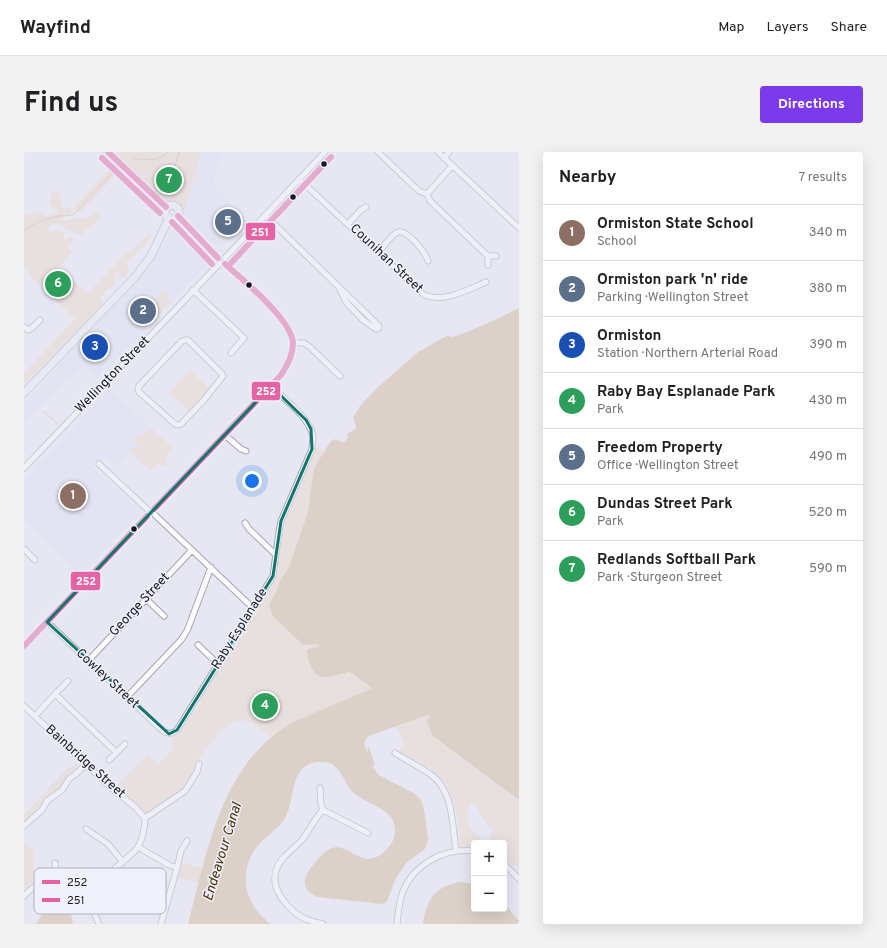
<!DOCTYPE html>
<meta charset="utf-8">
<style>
:root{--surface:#fff;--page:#f2f2f2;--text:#202124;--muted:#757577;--line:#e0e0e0;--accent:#7c3aed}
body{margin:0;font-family:Overpass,sans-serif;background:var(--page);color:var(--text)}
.controls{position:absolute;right:12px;bottom:12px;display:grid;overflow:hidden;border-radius:4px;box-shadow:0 4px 16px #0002}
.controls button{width:36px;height:36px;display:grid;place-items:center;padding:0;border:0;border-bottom:1px solid var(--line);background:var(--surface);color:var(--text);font:20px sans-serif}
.you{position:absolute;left:228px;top:329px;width:14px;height:14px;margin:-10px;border:3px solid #fff;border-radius:50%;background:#1a73e8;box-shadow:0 0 0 6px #1a73e833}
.badge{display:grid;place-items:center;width:26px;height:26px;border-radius:50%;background:var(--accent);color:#fff;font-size:13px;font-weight:700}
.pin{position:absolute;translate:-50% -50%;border:2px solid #fff;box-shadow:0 1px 4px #0006}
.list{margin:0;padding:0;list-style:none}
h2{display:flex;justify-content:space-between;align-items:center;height:52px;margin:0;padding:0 16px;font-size:17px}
h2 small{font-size:13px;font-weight:400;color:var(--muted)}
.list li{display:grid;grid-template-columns:26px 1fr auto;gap:12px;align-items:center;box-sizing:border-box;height:56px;padding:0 16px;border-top:1px solid var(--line)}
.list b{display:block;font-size:15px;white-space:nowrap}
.list p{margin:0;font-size:13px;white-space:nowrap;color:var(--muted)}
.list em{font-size:13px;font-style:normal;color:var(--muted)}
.map{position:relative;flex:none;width:495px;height:772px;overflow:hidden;border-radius:4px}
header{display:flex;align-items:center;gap:24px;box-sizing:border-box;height:56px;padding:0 20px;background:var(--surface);border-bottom:1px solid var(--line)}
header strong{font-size:19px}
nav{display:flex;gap:22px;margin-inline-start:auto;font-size:14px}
.intro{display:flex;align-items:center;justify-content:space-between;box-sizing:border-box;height:96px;padding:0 24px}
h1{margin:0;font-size:28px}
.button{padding:10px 18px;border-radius:4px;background:var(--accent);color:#fff;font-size:14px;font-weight:700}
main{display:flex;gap:24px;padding:0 24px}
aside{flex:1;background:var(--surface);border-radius:4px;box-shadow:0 4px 16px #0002}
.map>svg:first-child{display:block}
</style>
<header>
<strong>Wayfind</strong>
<nav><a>Map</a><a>Layers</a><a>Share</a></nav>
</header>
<div class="intro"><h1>Find us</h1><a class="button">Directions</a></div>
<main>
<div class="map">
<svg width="495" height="772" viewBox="0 0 495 772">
<rect width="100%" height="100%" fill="#e6e7f2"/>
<path fill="#dee0f4" d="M177 0H198L189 33 223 70 206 88 198 94H192L188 92 166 69 170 62 167 61 165 67 160 59 175 10Z
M149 77 156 84 152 91 155 92 158 85 185 111 74 227 60 214 46 228 44 227 0 273V253L40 207 117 126 134 101Z
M86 237 148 295 126 319 106 300 91 315 80 305 69 316 116 360 57 422 0 368V328Z"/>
<path fill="#e9d8c7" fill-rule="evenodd" d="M90 0H177L175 10 160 59C156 52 152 50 144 51Z
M92 15 97 20 92 23 55 61 48 57 86 17Z
M29 38C39 40 34 51 40 57 44 55 46 56 49 59L44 63 40 62 39 66 41 69 45 67 49 68 51 65 59 66 62 64 66 65 71 60 76 62 77 66 72 71 56 83 42 77 33 71 28 72 24 76 25 80 34 78 39 80 40 88 48 85 50 88 42 95 49 99 35 115 63 142 101 102 106 99 124 82 128 83 126 88 104 110V120L101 127 95 124 94 120H92L90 125 92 127 90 133 84 137 76 145 79 152 2 230 0 231V221L51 167 5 123 4 117 0 114V62H7L13 59 22 65C27 62 30 62 34 58V57L29 56 25 51Z
M141 137 145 141 142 144 147 150 134 164 124 155Z
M166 218 186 237 165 259 145 241Z
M123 277 127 279 129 278 148 295V298L142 304 143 310 142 313 138 314 133 312 126 319 105 299 108 296 115 297 116 294 110 292V288L112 285H116L118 281H121Z
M305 293 294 492 295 494 294 495 284 497 323 521 329 522 348 536 272 569 248 586C241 581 230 571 222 569 203 562 183 599 171 610V620L161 637 123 662H121L102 645 104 643 94 635 93 633 123 602 135 612 149 597 148 587 167 560 170 561 178 549 175 547 207 496 209 499 214 491 212 489 215 484 217 487 222 479 220 476 251 425 258 379 262 367 291 296H296L301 300Z
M404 563 406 566 402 568 409 584 495 648V717L491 712 488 713 480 706V691H450V696L436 694C433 669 434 650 420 628H418L405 616 374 599 380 591 372 574ZM450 650 461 671 470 678 463 691 450 681 442 666 445 664 442 659 446 656 445 653Z
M49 611 54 612V614L42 625 33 639 22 647 16 655 0 671V662L44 616 49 614Z
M0 690 10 699 9 730 0 737Z
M158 711 179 716 175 731 154 726Z"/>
<path fill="#d0b594" d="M495 156V648L409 584 402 568 406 566 404 563 347 583 343 586 340 592 344 602 343 596 345 595 351 613 348 614 355 623 391 642 397 648 400 657 404 687 401 697 383 710 372 726 363 749 359 752 293 745C272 734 282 721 294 707 298 703 302 698 308 696 321 692 333 708 345 707 355 706 362 699 367 692 370 688 371 682 371 677 369 654 341 653 328 639 320 630 318 619 308 612 303 610 298 610 293 610 263 614 273 650 259 669 253 677 244 683 237 690 222 705 217 730 227 749 231 758 239 765 246 772H164C183 699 198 607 272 569 297 557 323 548 348 536L326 520C318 521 304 526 298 525 287 523 284 507 283 499L284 497 294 495 295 494 294 492 279 493 249 464 245 453 254 436 255 431 265 415 281 369 284 359 290 316 307 289 312 287 320 291 324 286 323 282C334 276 334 278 329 266L336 254 352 237 394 200 417 187 423 184 429 185 443 180 473 167Z
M436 730 450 732V757H480V751L495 769V772H399C402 748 411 734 436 730Z
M28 752C44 751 47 758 49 772H12L20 759Z"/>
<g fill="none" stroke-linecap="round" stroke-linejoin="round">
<path stroke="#d0b594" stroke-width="1" d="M110 7C121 7 136 10 144 0
M143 42 155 0
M0 79C10 70 22 67 35 64 40 63 44 65 50 62L85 24 95 17
M19 259 34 272"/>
<g stroke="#a5a6ae" stroke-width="7">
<path id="minor" d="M354 0 395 39 403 42
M414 0 495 76
M420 6 425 0
M428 14 403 42 406 49 464 104
M275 27 400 143C421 151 443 138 462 130
M241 63 355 174V176L352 177 339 168 322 150 314 134
M154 64 194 106
M324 72 337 58 342 55
M354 100C360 95 367 83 374 80 383 77 402 101 404 109
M201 106 301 0
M464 113V104H472
M169 138 220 186 207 201
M0 175 4 178 7 177 16 168
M161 188H164L198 222 199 224 180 248 157 272 154 273 151 272 115 240 114 237 115 234 158 189Z
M269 191H280L286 195 316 224
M201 283 217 297 222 299
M75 312 123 357
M0 316 195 112
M130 357 257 223C283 189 263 170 237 146 225 134 213 123 201 112
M131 363 229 456
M221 371 225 377 252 403
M0 397 11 408
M122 447 140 464
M23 470 140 580C146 582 148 582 153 578L249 424 255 380 257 369 288 297C288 293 289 289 289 284 285 265 261 248 247 234
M174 493 194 512
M0 494 123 364
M64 509 168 398
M31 542 44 529
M103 545 157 488 163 479 187 415
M0 554 84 633 111 655 121 666
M11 564 31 542 93 601
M371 601C382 608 394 614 406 622 430 638 428 673 432 699
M85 608 101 592
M296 636 297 652 299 658 344 681
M121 666 161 639 173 620 175 612
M0 674 18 658 23 649 38 638 45 627 52 622 62 612
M62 677 84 692 99 710
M114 695 145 713 153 716 137 772
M31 711 32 728
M480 712 495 727
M153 716 157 699 163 689
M66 736 70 761 75 772
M0 744C9 733 26 726 40 729 51 732 60 739 71 734L111 699C118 691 121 677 121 666
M116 750 141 758
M299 772C285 770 273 764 264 754 250 739 245 722 260 705 266 699 272 694 278 688 286 678 290 667 299 658
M373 772C374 762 375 751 378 742 389 712 420 696 450 699"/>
</g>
<g stroke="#acaebe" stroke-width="9">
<path id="major" d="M84 0 142 55
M141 60a7 7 0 1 1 14 0a7 7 0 1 1-14 0Z
M0 241 111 125 127 104 145 66"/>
</g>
<use href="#minor" stroke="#fbfbfd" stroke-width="5"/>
<use href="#major" stroke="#ececf4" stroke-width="7"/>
<g stroke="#eff1fd" stroke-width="9">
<path id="bus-1" d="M84 0 142 55
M154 64 194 106
M130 357 257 223C263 213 269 204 269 191 268 168 219 128 201 112
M0 494 123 364"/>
</g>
<g stroke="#eff1fd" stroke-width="9">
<path id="bus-2" d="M78 6 136 61
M148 70 188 112
M207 111 307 5"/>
</g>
<use href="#bus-1" stroke="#e463a4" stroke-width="6"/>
<use href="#bus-2" stroke="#e463a4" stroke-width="6"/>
</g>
<path d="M0 0H495V772H0ZM247 234 282 268 287 277 288 297 257 369 249 424 153 578 145 582 23 470Z" fill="#e6e7f2" fill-opacity=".55" fill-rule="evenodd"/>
<path fill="none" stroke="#0f766e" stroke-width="3" stroke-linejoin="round" d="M247 234 282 268 287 277 288 297 257 369 249 424 153 578 145 582 23 470Z"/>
<g fill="#181920" stroke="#eff1fd" stroke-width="1.5">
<circle cx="300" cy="12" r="3.5"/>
<circle cx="269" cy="45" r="3.5"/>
<circle cx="225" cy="133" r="3.5"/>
<circle cx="110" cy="377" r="3.5"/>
</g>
<g text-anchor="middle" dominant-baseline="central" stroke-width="3" stroke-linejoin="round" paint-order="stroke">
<g font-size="13" fill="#181920" stroke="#eff1fd">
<text transform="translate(362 107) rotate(43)">Counihan Street</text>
<text transform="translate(89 223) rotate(-46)">Wellington Street</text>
<text transform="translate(116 453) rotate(-47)">George Street</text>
<text transform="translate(216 477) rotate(-58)">Raby Esplanade</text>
<text transform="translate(83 527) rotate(43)">Cowley Street</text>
<text transform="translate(61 610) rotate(42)">Bainbridge Street</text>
</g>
<g font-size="14" font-style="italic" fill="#4a3003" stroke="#eff1fd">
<text transform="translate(199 700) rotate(-73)">Endeavour Canal</text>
</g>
</g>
<rect x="10" y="716" width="132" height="46" rx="6" fill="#eff1fd" stroke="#aeb0bb" stroke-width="1"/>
<rect x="18" y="728" width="18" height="4" fill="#e463a4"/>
<rect x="18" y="746" width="18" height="4" fill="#e463a4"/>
<g font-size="11" fill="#181920">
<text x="43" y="734">252</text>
<text x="43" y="752">251</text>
</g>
<g stroke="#eff1fd" stroke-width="1.5">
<rect x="221" y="70" width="31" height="19" rx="4" fill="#e463a4"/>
<rect x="227" y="229" width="30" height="20" rx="4" fill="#e463a4"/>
<rect x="46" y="419" width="31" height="20" rx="4" fill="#e463a4"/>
</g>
<g font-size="11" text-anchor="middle" font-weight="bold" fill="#fff">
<text x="236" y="84">251</text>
<text x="242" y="243">252</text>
<text x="62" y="433">252</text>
</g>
</svg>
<div class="controls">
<button>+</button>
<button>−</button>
</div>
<div class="you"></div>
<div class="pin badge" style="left:49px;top:344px;background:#8d6e63">1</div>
<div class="pin badge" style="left:119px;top:159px;background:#5c6f8a">2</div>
<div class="pin badge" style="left:71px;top:195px;background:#1a4fb4">3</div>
<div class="pin badge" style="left:241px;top:554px;background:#2e9e5b">4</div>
<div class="pin badge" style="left:204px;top:70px;background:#5c6f8a">5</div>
<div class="pin badge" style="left:34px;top:132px;background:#2e9e5b">6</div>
<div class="pin badge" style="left:145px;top:28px;background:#2e9e5b">7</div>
</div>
<aside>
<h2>Nearby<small>7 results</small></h2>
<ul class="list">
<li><span class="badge" style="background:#8d6e63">1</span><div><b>Ormiston State School</b><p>School</p></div><em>340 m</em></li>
<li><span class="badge" style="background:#5c6f8a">2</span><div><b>Ormiston park 'n' ride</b><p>Parking · Wellington Street</p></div><em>380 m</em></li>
<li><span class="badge" style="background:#1a4fb4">3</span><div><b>Ormiston</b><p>Station · Northern Arterial Road</p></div><em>390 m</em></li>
<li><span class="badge" style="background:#2e9e5b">4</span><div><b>Raby Bay Esplanade Park</b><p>Park</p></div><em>430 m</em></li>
<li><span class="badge" style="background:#5c6f8a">5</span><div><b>Freedom Property</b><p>Office · Wellington Street</p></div><em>490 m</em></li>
<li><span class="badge" style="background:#2e9e5b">6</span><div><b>Dundas Street Park</b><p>Park</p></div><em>520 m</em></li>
<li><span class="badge" style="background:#2e9e5b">7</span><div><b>Redlands Softball Park</b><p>Park · Sturgeon Street</p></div><em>590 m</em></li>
</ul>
</aside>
</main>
